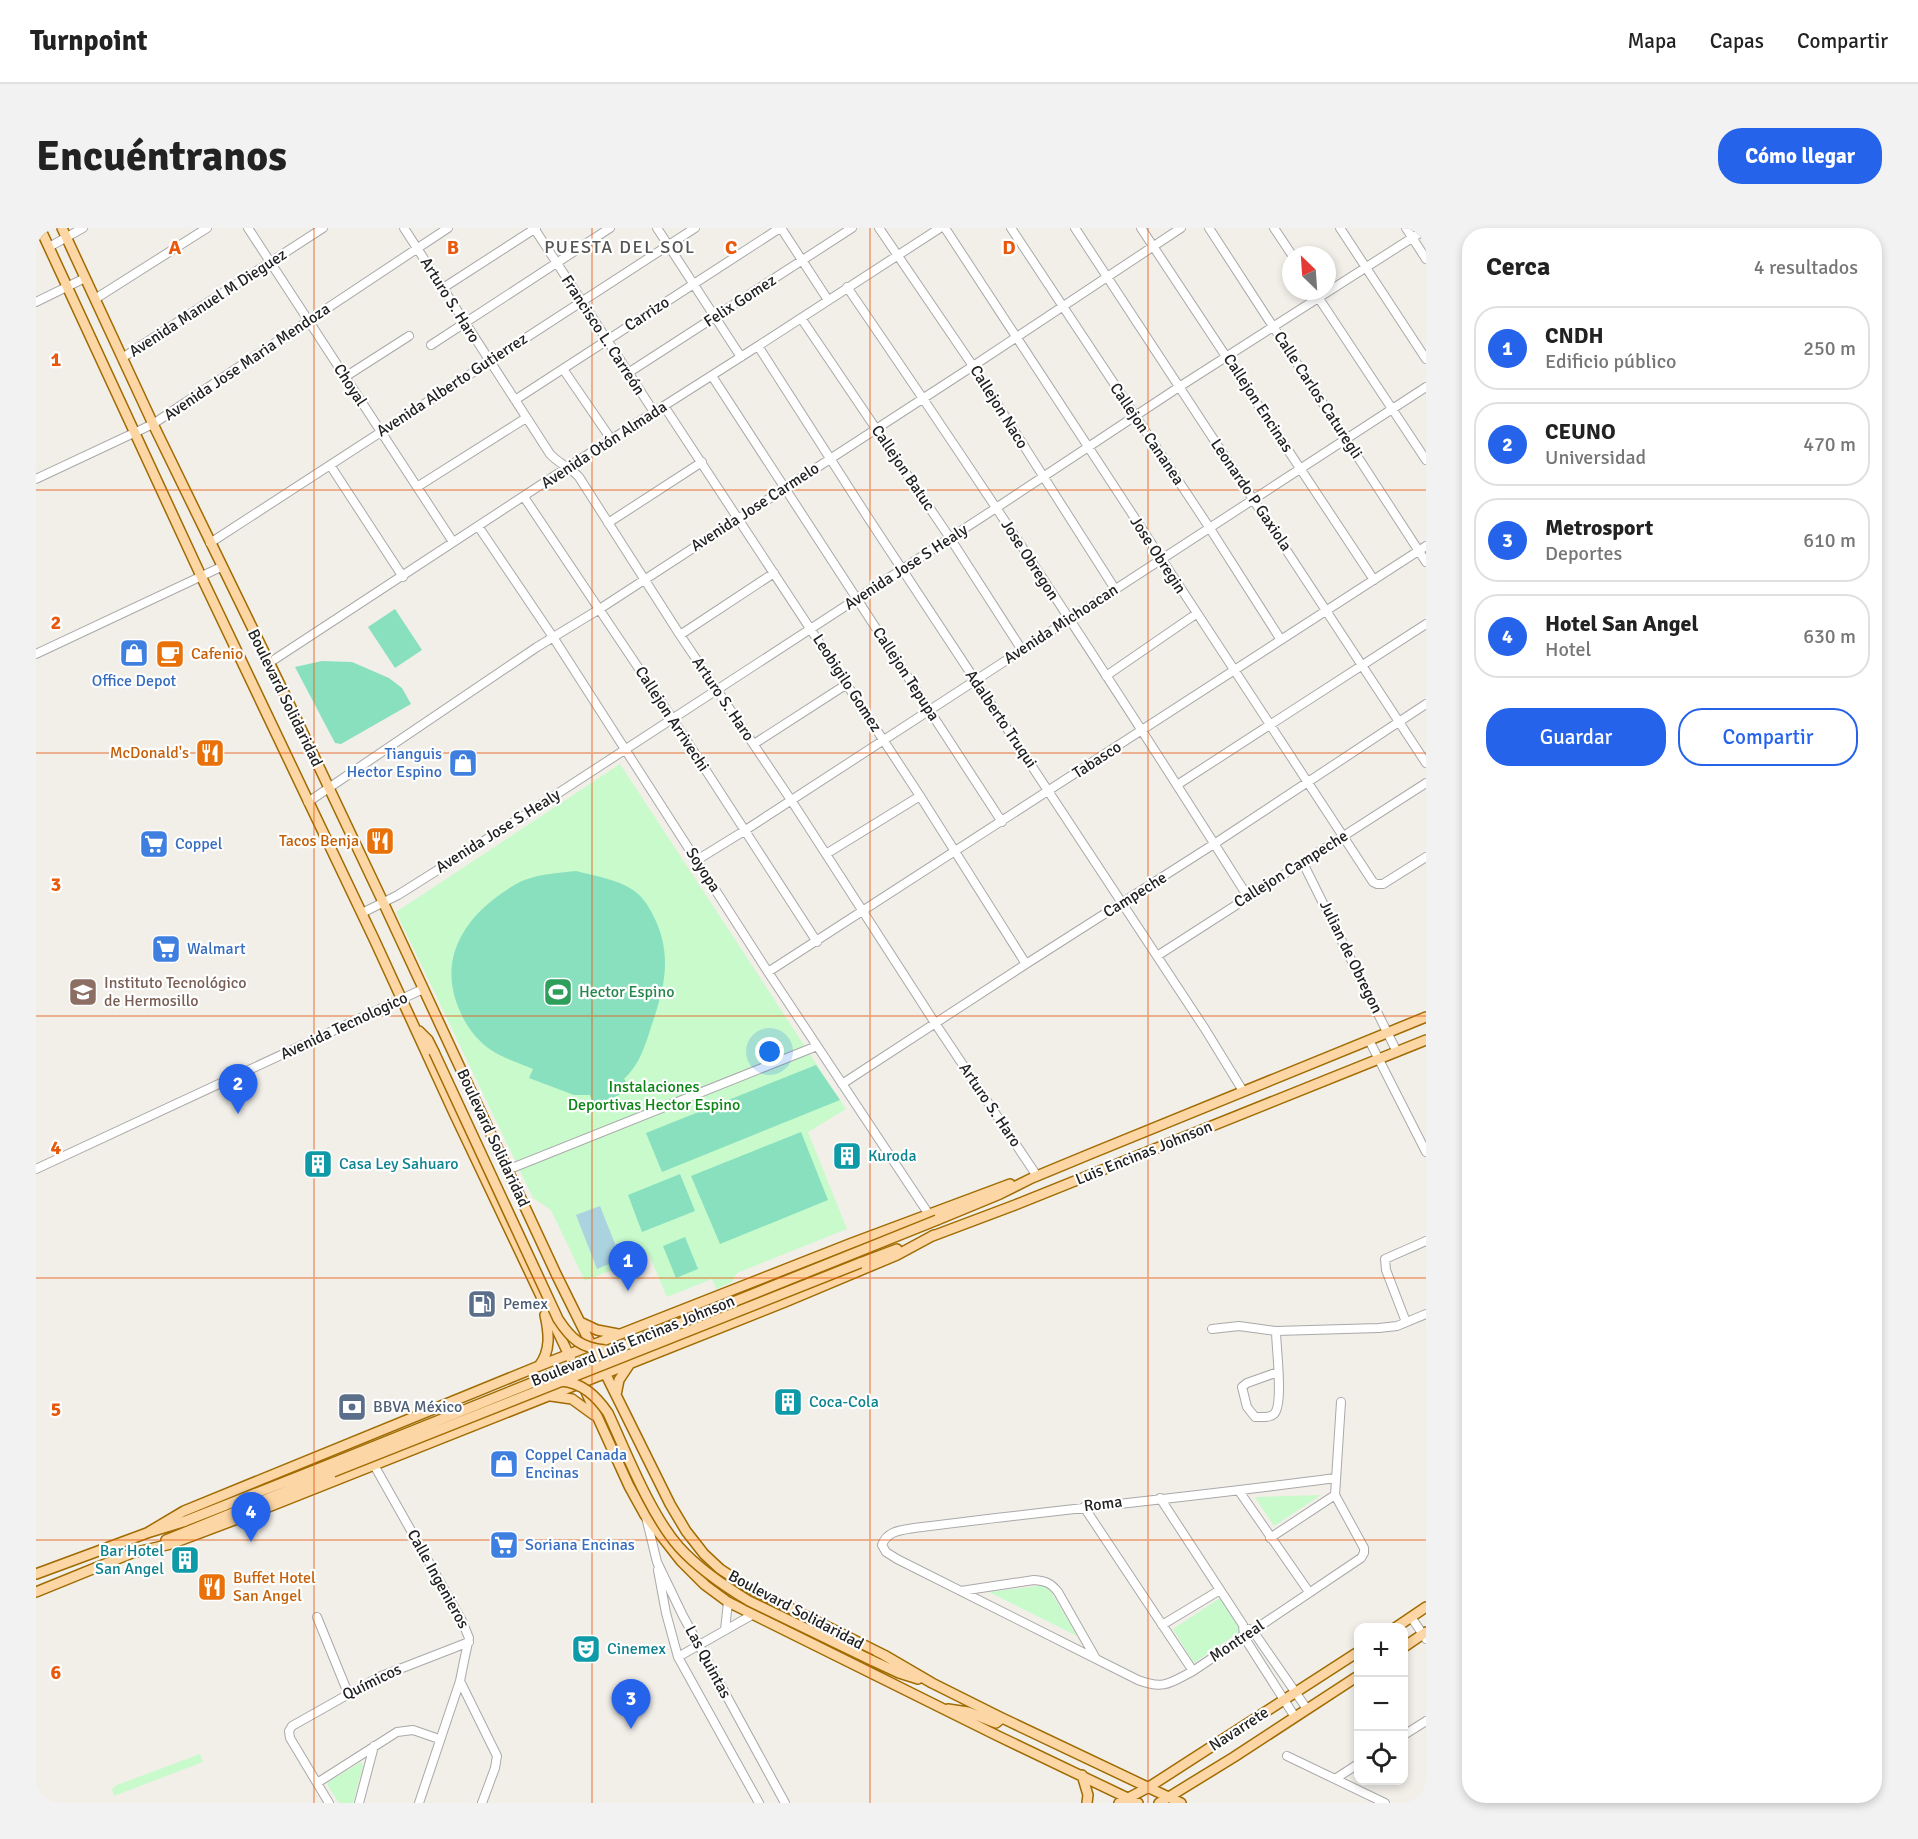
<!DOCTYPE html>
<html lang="es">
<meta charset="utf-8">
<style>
:root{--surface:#fff;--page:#f2f2f2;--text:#222;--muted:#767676;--line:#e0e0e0;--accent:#2563eb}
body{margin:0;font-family:Signika,sans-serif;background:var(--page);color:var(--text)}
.controls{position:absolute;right:18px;bottom:18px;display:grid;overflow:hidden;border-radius:12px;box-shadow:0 3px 9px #0003}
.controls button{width:54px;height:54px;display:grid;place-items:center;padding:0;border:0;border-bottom:2px solid var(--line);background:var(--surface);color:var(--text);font:30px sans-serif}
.compass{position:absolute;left:1246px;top:18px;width:54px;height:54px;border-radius:50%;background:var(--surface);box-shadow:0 3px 9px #0003;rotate:335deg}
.you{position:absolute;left:734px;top:824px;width:21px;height:21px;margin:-15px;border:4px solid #fff;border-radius:50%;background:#1a73e8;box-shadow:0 0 0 9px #1a73e833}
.badge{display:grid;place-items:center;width:39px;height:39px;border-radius:50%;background:var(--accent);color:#fff;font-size:20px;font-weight:700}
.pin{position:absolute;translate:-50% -50px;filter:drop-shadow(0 2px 3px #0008)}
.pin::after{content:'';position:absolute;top:32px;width:21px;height:18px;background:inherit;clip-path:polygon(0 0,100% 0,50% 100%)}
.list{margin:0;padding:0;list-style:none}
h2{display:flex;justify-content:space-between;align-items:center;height:78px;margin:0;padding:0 24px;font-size:26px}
h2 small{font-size:20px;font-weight:400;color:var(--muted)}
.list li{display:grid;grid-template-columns:39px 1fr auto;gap:18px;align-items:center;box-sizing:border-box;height:84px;margin:0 12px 12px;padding:0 12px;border:2px solid var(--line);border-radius:24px}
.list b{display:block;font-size:22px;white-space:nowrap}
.list p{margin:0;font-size:20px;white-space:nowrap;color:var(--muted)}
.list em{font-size:20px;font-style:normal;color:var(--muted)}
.actions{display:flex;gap:12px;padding:18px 24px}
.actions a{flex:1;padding:14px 0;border:2px solid var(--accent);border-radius:24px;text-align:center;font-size:21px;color:var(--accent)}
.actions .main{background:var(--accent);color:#fff}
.icon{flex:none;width:33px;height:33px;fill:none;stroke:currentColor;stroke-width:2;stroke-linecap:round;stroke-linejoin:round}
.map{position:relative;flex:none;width:1390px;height:1575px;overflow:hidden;border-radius:24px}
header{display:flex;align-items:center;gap:36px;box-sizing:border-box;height:84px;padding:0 30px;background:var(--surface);border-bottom:2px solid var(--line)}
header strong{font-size:28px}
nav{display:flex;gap:33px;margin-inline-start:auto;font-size:21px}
.intro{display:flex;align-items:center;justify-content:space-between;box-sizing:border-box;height:144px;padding:0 36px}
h1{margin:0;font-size:42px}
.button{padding:15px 27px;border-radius:24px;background:var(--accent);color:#fff;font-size:21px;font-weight:700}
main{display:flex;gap:36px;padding:0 36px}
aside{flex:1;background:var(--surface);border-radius:24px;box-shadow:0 3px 9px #0003}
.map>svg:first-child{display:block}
</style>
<header>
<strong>Turnpoint</strong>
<nav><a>Mapa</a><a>Capas</a><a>Compartir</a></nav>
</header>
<div class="intro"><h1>Encuéntranos</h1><a class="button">Cómo llegar</a></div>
<main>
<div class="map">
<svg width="1390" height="1575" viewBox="0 0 1390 1575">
<rect width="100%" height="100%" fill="#f2efe9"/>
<path fill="#c8facc" d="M584 536 810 881 772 904 811 1001 701 1045 696 1054 680 1061 676 1051 631 1069 613 1027 549 1053 515 982 497 970 360 684Z
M1285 1267 1238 1298 1219 1269Z
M1011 1357 1041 1408 953 1364Z
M1184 1370 1205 1403 1158 1435 1137 1401Z
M164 1526 167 1534 78 1568 76 1561 81 1557Z
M325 1534 327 1538 317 1575H303L292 1558V1554Z"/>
<path fill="#88e0be" d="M359 381 386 422 359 440 332 399Z
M286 433 316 434 353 450 366 460 375 476 305 516 299 515 259 439Z
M540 643C558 648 581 651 597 662 606 668 612 677 617 687 637 726 629 759 615 799 609 819 603 837 588 851L596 860 577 870 557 876 554 867H538L493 850 497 841C483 835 467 830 455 822 437 810 425 790 419 770 406 726 430 690 466 665 472 661 479 656 486 653 503 646 521 645 540 643Z
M780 837 804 872 626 944 610 905Z
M765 904 792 972 684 1016 655 948Z
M644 946 659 983 606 1004 592 967Z
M649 1009 662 1041 640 1050 627 1018Z"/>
<path fill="#aad3df" d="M564 978 585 1031 561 1041 540 987Z"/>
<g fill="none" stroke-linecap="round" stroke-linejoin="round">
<g stroke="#a9a9a9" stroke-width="10">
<path id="minor" d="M212 0 417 314
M368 0 514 226C523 236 534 239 543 249L644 407 755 572 899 795 1001 948
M498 0 618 184
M621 0 705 129
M745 0 792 72
M843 0 937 138 1079 361
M909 0 1337 654 1341 656H1347L1390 629
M975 0 1173 299 1245 412
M1039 0 1390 535
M1105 0 1338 352
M1173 0 1390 334
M1238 0 1256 27
M1304 0 1390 131
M1370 0 1390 31
M13 19 47 0
M811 59C949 260 1082 463 1212 669
M407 60 500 0
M1278 63 1390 232
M59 71 171 0
M0 74 49 50
M765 90 914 310 986 422
M395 117 574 0
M722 118 831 288 1169 801 1207 863
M86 130 287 0
M527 141 575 211
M592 145 816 0
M676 148 966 594
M309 149 373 108
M479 172 744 0
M628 178 884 568 990 736
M294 237 367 349
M0 251 117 196 412 0
M381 259 490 190
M488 269 636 490 781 714
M572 295 666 234
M442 298 517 409 732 744 892 985
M174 315 659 0
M644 407 738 345
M0 426 185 339
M233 435 532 239 722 118 904 0
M1070 448 1160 386
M718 516 811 456
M1141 557 1390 396
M272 574 501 419 562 382 937 138 1145 0
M790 626 884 568
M661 632 708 603 1390 159
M1267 635 1361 824
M326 685 362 667 481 592 960 280 1143 159 1390 1
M1121 728 1390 555
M732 744 1390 318
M1333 812 1390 924
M806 856 990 736 1178 616 1390 476
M0 941 387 761
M471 942 781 818
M1370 1094 1350 1042 1349 1031 1390 1013
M1176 1101 1203 1098 1240 1103
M1242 1144 1211 1155 1206 1159 1211 1179 1219 1189C1225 1189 1234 1190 1238 1186 1248 1177 1240 1118 1240 1103L1343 1100 1361 1098 1390 1086
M338 1237 426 1393 433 1410 428 1433 424 1453 383 1575
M1203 1263 1273 1364
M1299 1267 1328 1320V1325L1325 1330 1157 1443C1134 1455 1128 1462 1102 1452L861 1331 850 1324 846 1317C851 1303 865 1302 878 1300 1018 1282 1159 1269 1299 1250
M1124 1270 1207 1397 1208 1409 1259 1489
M1048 1279 1157 1443
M610 1289 621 1334 647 1388 749 1575
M1234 1310 1299 1267 1305 1174
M622 1342 630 1385 642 1429 723 1575
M925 1363 998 1352C1010 1353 1015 1355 1022 1364L1059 1429
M281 1389 312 1465
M1375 1389 1390 1411
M1126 1397 1184 1362
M1213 1401 1217 1403 1271 1481
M689 1402 692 1374
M642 1429 716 1387
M424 1453 461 1528 459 1540 446 1575
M1368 1507 1390 1493
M1251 1528 1349 1575
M1299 1551 1322 1536
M281 1555 361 1504 377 1502 403 1511
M293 1575 254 1510 253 1503 256 1498 343 1449 433 1414
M323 1575 338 1518
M1387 1575 1390 1573"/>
</g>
<g stroke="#a06b00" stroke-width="12">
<path id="major" d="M4 0 165 348 338 711 418 885 540 1142 593 1258 609 1287 645 1333 669 1357 692 1374 962 1508 1102 1575
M26 0 117 196 249 467 347 674 521 1048 634 1276 650 1303 668 1326 684 1341 710 1358 848 1427 896 1455 966 1490 1145 1575
M383 803 392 812 398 824
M901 992 964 966 996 950 1054 926 1390 789
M894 1009 979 977 1390 812
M824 1035 861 1021
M544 1094 561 1102 582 1106
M503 1138 816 1015 974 956
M580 1167 583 1152 593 1137
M515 1168 536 1171 558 1187
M111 1305 148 1283 503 1138C515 1123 513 1105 509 1087
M130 1312 297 1244
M96 1325 135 1316 225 1282 749 1074 861 1027 898 1007
M0 1346 111 1305 147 1294 294 1236
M0 1364 101 1323
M1359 1400 1390 1379
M1368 1419 1390 1404
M835 1432 863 1445 882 1451
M912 1481 932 1484 960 1495 966 1490
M1046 1547 1052 1567 1051 1575
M1083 1575 1113 1559 1322 1424
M1123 1575 1198 1529 1322 1448"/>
</g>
<use href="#minor" stroke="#fff" stroke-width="8"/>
<use href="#major" stroke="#fcd6a4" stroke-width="9"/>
<g stroke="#a06b00" stroke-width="12" stroke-linecap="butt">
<path id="major-bridge" d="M398 824 522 1091C535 1111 545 1120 569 1122
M525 1153C547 1155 560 1168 572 1185 591 1226 614 1286 643 1319 663 1341 688 1358 713 1373L835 1432
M294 1236 901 992
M297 1244 824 1035"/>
</g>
<use href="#major-bridge" stroke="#fcd6a4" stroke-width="9"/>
</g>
<path fill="none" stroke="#e8590c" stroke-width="1.5" stroke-opacity="0.55" d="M278 0V1575M556 0V1575M834 0V1575M1112 0V1575M0 262H1390M0 525H1390M0 788H1390M0 1050H1390M0 1312H1390"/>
<defs>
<g id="shop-square" transform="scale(1.5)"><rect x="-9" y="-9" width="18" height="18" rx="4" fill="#3f7fe0" stroke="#fff"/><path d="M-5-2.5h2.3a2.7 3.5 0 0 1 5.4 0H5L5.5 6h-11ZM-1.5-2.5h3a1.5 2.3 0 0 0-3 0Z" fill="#fff"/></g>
<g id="cafe-square" transform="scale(1.5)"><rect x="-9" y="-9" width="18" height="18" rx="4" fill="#e8710a" stroke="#fff"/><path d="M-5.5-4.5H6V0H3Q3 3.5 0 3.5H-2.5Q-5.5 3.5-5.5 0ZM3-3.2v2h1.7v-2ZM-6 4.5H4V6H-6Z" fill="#fff"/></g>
<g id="restaurant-square" transform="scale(1.5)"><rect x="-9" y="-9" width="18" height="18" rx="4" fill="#e8710a" stroke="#fff"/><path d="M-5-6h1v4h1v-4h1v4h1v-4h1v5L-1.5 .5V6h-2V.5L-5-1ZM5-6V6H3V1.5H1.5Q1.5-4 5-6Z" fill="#fff"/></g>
<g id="supermarket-square" transform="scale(1.5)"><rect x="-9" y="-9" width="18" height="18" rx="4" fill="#3f7fe0" stroke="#fff"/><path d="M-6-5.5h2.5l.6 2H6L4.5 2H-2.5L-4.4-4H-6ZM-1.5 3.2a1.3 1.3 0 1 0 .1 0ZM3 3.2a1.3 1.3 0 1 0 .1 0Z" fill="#fff"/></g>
<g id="university-square" transform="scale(1.5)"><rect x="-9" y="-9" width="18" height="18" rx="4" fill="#8d6e63" stroke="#fff"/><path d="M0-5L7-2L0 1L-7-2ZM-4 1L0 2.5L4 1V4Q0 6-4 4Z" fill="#fff"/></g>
<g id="stadium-square" transform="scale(1.5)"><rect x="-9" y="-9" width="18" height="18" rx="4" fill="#2e9e5b" stroke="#fff"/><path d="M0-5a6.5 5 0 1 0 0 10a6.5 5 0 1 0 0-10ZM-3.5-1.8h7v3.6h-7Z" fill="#fff"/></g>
<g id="building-square" transform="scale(1.5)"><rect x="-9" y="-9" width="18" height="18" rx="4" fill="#0f9aa8" stroke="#fff"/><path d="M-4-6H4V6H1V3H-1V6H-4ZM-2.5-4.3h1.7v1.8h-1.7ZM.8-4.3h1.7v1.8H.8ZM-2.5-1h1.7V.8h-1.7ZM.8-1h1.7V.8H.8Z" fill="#fff"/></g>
<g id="fuel-square" transform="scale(1.5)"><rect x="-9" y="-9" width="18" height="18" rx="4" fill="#5c6f8a" stroke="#fff"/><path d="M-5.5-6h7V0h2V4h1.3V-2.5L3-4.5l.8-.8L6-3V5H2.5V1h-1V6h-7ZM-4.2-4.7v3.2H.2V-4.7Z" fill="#fff"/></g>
<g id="bank-square" transform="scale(1.5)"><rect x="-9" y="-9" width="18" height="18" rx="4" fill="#5c6f8a" stroke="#fff"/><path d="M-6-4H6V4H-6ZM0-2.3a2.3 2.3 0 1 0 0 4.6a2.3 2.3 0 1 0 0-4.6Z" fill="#fff"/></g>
<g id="theatre-square" transform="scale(1.5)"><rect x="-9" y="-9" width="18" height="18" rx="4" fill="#0f9aa8" stroke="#fff"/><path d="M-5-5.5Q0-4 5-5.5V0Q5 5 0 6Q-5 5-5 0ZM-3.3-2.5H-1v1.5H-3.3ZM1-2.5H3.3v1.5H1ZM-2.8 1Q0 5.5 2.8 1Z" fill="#fff"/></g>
</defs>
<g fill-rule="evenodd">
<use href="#shop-square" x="98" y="425"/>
<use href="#cafe-square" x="134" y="426"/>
<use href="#restaurant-square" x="174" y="525"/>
<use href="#shop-square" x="427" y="535"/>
<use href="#restaurant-square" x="344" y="613"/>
<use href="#supermarket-square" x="118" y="616"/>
<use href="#supermarket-square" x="130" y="721"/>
<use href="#university-square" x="47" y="764"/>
<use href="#stadium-square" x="522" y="764"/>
<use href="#building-square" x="811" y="928"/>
<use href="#building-square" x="282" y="936"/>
<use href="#fuel-square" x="446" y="1076"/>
<use href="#building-square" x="752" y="1174"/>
<use href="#bank-square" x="316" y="1179"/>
<use href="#shop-square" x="468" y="1236"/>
<use href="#supermarket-square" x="468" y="1317"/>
<use href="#building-square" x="149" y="1332"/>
<use href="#restaurant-square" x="176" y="1359"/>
<use href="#theatre-square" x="550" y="1421"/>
</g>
<g text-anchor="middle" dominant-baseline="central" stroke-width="4.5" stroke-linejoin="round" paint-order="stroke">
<g font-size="16" fill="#222" stroke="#fff">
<text transform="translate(414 72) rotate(58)">Arturo S. Haro</text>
<text transform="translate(704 73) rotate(-33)">Felix Gomez</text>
<text transform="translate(172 75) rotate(-33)">Avenida Manuel M Dieguez</text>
<text transform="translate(611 86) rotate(-33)">Carrizo</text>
<text transform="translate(567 107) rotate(57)">Francisco L. Carreón</text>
<text transform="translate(211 134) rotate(-34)">Avenida Jose Maria Mendoza</text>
<text transform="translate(314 157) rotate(57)">Choyal</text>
<text transform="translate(416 157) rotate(-33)">Avenida Alberto Gutierrez</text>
<text transform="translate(1282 167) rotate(57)">Calle Carlos Caturegli</text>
<text transform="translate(1222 175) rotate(57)">Callejon Encinas</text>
<text transform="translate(963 179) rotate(58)">Callejon Naco</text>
<text transform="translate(1111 206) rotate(56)">Callejon Cananea</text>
<text transform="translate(568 217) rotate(-33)">Avenida Otón Almada</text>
<text transform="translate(867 240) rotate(56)">Callejon Batuc</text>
<text transform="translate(1215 267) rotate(56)">Leonardo P Gaxiola</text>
<text transform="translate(719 279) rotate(-33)">Avenida Jose Carmelo</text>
<text transform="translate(1122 327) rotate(57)">Jose Obregin</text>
<text transform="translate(994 332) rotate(57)">Jose Obregon</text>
<text transform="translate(870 339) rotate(-33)">Avenida Jose S Healy</text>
<text transform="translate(1025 396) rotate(-33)">Avenida Michoacan</text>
<text transform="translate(870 446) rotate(57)">Callejon Tepupa</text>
<text transform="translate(811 455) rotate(57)">Leobigilo Gomez</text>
<text transform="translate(249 470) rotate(64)">Boulevard Solidaridad</text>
<text transform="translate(687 471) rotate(56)">Arturo S. Haro</text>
<text transform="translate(636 491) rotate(57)">Callejon Arrivechi</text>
<text transform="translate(965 491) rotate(56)">Adalberto Truqui</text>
<text transform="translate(1061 532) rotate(-33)">Tabasco</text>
<text transform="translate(462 603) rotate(-32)">Avenida Jose S Healy</text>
<text transform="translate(1255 641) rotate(-32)">Callejon Campeche</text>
<text transform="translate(667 642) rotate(57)">Soyopa</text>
<text transform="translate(1099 667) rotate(-32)">Campeche</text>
<text transform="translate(1315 729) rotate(64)">Julian de Obregon</text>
<text transform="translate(308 798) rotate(-25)">Avenida Tecnologico</text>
<text transform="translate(954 877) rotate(56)">Arturo S. Haro</text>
<text transform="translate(457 910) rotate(65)">Boulevard Solidaridad</text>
<text transform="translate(1108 925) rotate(-22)">Luis Encinas Johnson</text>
<text transform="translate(597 1113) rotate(-22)">Boulevard Luis Encinas Johnson</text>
<text transform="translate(1067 1276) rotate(-7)">Roma</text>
<text transform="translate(402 1351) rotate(61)">Calle Ingenieros</text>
<text transform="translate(760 1382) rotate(28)">Boulevard Solidaridad</text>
<text transform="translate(1201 1413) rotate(-34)">Montreal</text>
<text transform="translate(672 1434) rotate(62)">Las Quintas</text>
<text transform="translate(336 1454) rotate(-26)">Químicos</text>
<text transform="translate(1203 1501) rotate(-33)">Navarrete</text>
</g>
<g font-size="16" fill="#c56008" stroke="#fff" text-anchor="start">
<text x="155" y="426">Cafenio</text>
<text x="153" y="525" text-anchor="end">McDonald's</text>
<text x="323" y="613" text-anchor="end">Tacos Benja</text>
<text x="197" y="1350">Buffet Hotel<tspan x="197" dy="18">San Angel</tspan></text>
</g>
<g font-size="16" fill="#366cbe" stroke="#fff" text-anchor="start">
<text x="98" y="453" text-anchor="middle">Office Depot</text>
<text x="406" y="526" text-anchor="end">Tianguis<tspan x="406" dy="18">Hector Espino</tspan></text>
<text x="139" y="616">Coppel</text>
<text x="151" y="721">Walmart</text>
<text x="489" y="1227">Coppel Canada<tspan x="489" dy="18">Encinas</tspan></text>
<text x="489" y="1317">Soriana Encinas</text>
</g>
<g font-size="16" fill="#785e54" stroke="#fff" text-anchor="start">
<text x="68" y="755">Instituto Tecnológico<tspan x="68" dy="18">de Hermosillo</tspan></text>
</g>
<g font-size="16" fill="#27864d" stroke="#fff" text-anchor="start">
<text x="543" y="764">Hector Espino</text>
</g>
<g font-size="16" fill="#0c8416" stroke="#fff">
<text x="618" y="859">Instalaciones<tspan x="618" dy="18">Deportivas Hector Espino</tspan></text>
</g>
<g font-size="16" fill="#0d838f" stroke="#fff" text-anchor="start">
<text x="832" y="928">Kuroda</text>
<text x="303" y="936">Casa Ley Sahuaro</text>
<text x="773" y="1174">Coca-Cola</text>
<text x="128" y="1323" text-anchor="end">Bar Hotel<tspan x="128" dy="18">San Angel</tspan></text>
<text x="571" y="1421">Cinemex</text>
</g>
<g font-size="16" fill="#4e5e75" stroke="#fff" text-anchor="start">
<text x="467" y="1076">Pemex</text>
<text x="337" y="1179">BBVA México</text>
</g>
<g font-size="18" letter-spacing="1.5" fill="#555" stroke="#fff">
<text x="584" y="19">PUESTA DEL SOL</text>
</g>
</g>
<g font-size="20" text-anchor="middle" font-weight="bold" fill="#e8590c" stroke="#fff" stroke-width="4.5" stroke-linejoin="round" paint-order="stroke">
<text x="139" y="26">A</text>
<text x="417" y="26">B</text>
<text x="695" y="26">C</text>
<text x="973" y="26">D</text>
<text x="20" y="138">1</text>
<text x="20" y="401">2</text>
<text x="20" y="663">3</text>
<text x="20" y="926">4</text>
<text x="20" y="1188">5</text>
<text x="20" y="1451">6</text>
</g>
</svg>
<div class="controls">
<button>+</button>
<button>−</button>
<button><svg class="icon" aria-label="locate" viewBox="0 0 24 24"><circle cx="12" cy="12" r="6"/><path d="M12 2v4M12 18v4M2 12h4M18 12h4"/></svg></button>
</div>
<svg class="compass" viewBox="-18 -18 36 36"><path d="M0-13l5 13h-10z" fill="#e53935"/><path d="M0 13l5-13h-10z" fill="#767676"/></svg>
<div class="you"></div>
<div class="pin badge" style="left:592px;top:1063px">1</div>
<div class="pin badge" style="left:202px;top:886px">2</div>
<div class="pin badge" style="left:595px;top:1501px">3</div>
<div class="pin badge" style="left:215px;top:1314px">4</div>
</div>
<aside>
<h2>Cerca<small>4 resultados</small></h2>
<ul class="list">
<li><span class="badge">1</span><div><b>CNDH</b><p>Edificio público</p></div><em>250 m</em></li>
<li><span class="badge">2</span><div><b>CEUNO</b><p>Universidad</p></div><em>470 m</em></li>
<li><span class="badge">3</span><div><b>Metrosport</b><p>Deportes</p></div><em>610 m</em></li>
<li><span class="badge">4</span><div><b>Hotel San Angel</b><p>Hotel</p></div><em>630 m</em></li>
</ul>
<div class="actions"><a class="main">Guardar</a><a>Compartir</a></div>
</aside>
</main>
